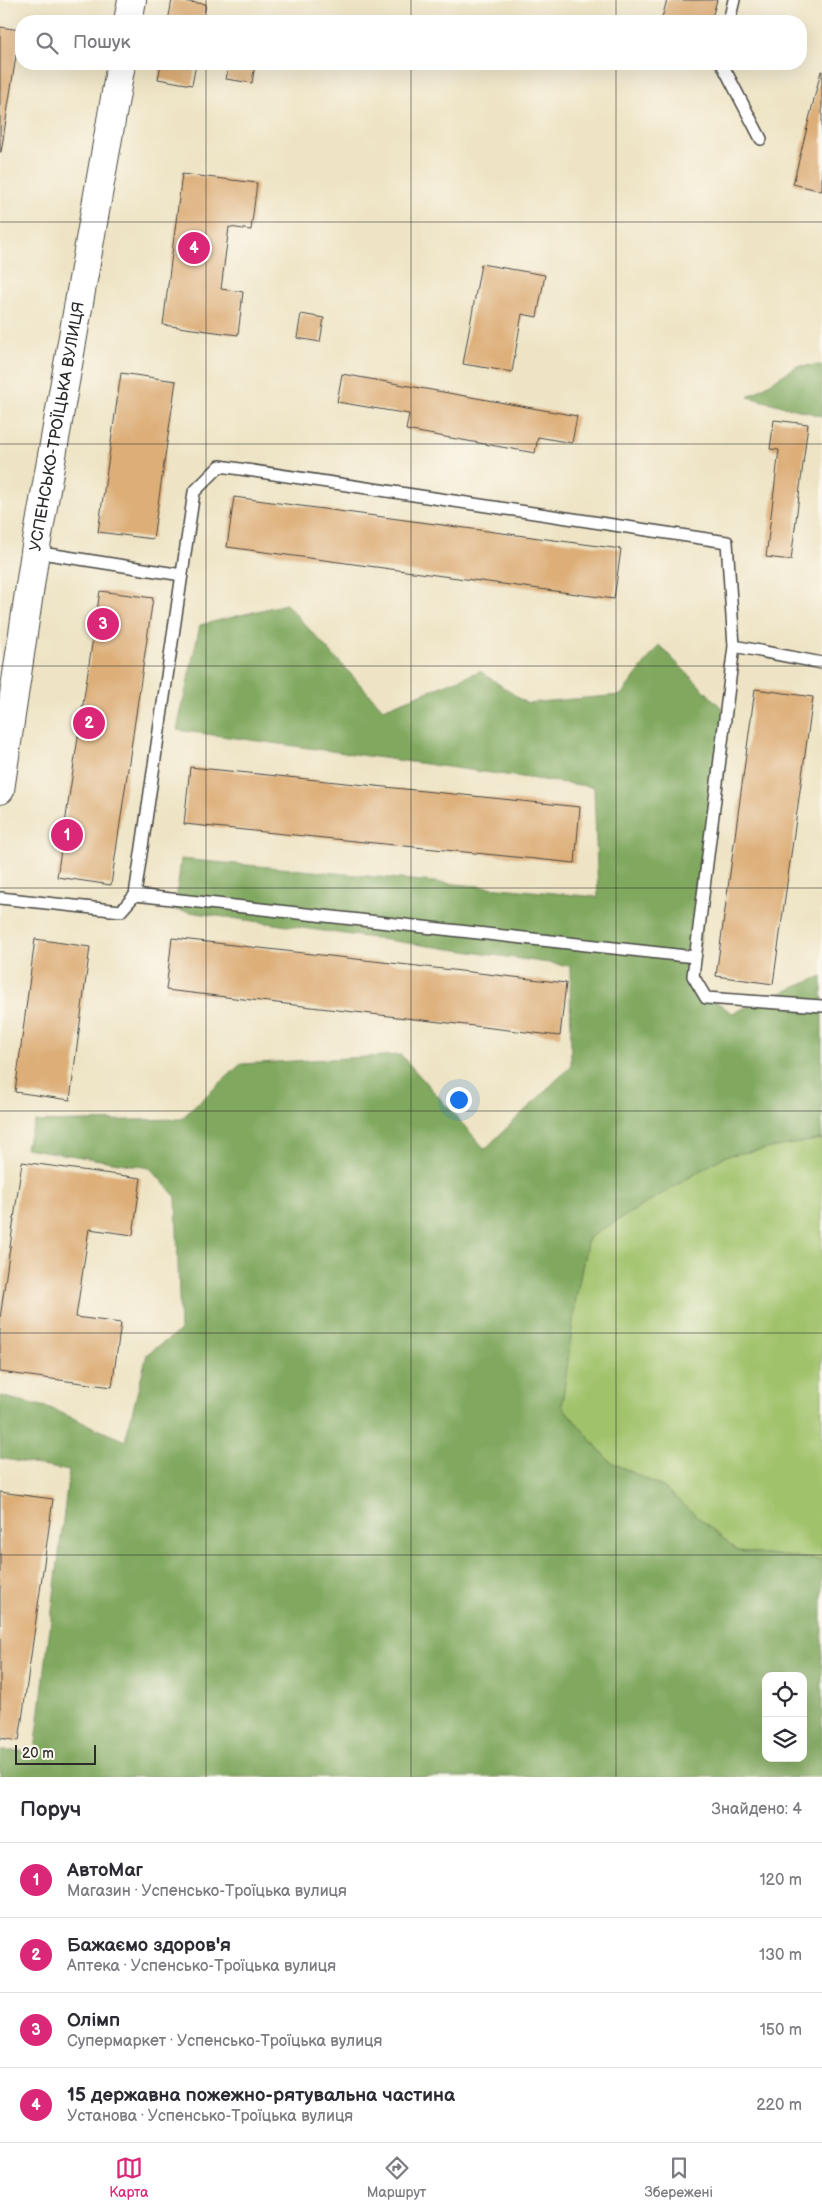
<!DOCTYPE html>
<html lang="uk">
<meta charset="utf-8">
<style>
:root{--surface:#fff;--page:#f2f2f3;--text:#2b2b33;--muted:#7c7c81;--line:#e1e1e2;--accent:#db2777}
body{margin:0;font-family:"Balsamiq Sans",sans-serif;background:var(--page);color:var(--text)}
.controls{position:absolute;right:15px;bottom:15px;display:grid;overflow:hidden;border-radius:10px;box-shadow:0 5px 20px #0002}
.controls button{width:45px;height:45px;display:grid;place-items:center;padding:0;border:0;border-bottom:1px solid var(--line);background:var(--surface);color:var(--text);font:25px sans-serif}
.scale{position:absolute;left:15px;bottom:12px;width:81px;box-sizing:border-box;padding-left:5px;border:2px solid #2b2b2b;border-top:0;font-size:14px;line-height:18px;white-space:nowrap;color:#2b2b2b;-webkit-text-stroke:4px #fbf7ec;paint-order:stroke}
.you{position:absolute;left:458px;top:1099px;width:18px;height:18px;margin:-12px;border:4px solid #fff;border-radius:50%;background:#1a73e8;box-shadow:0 0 0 8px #1a73e833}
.badge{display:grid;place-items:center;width:32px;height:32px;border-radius:50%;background:var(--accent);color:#fff;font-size:16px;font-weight:700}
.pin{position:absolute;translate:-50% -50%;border:2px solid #fff;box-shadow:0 1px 5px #0006}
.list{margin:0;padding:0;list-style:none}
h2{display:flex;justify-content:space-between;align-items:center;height:65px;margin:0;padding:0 20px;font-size:21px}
h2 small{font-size:16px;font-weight:400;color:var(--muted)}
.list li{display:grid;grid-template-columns:32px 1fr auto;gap:15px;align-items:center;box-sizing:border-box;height:75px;padding:0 20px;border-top:1px solid var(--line)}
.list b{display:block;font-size:19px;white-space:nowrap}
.list p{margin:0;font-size:16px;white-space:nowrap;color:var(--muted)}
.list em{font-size:16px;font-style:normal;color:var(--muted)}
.icon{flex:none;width:28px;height:28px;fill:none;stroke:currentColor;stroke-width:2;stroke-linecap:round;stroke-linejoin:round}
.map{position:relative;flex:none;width:822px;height:1777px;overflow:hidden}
.search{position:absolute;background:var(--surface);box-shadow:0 5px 20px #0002;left:15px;right:15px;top:15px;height:55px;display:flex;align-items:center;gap:12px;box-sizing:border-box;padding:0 18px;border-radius:20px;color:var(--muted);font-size:19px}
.sheet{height:365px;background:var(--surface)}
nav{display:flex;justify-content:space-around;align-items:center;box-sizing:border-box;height:70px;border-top:1px solid var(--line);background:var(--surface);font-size:14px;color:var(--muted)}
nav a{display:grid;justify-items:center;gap:2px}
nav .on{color:var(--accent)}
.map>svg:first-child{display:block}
</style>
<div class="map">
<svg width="822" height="1777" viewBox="0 0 822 1777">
<rect width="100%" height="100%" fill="#fbf7ec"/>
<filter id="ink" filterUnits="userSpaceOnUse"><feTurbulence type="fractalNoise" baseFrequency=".02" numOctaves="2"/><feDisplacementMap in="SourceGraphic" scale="10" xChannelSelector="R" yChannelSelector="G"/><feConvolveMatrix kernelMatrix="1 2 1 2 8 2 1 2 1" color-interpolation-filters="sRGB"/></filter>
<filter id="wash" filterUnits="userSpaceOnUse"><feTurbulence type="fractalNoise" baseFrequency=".0096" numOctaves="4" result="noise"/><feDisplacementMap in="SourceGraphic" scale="20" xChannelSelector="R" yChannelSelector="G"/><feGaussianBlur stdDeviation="1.12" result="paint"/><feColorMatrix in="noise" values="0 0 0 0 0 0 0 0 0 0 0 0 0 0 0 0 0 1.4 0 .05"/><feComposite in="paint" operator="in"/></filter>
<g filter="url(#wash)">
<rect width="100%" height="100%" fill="#eee4c5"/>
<path fill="#a0c26b" stroke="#66764b" d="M822 1139V1560L738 1551 663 1487 609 1461 562 1406 576 1298 588 1238 725 1156Z"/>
<path fill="#80a85f" stroke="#566a45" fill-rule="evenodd" d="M822 365V416L748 397 797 366Z
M286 604 383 709 480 671 526 703 621 695 659 645 726 712 695 986 732 1013 822 976V1139L725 1156 588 1238 576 1298 562 1406 609 1461 663 1487 738 1551 822 1560V1777H0V1751H35L69 1471 0 1458V1396L50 1408 125 1441 147 1354 180 1331 176 1197 150 1168 25 1148 35 1122 181 1119 241 1064 401 1055 485 1149 571 1066 570 966 175 910 181 859 598 897 594 787 177 730 200 625ZM766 1676H803V1758H766Z"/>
<g id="blocks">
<path fill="#ddae78" d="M172 0 206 4 203 21H168Z
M667 0H717L711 21H661Z
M0 27 20 30 1 152H0Z
M161 64H196L192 85 158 79Z
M229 64H255L252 83 226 79Z
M821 71H822V191L793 184Z
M182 174 257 183 251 230 229 227 221 289 243 292 238 335 163 325Z
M481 264 545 275 537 317 522 314 512 372 463 364Z
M301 314 324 318 320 342 297 338Z
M121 373 176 381 153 539 98 532Z
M342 374 577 416 572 443 538 437 535 453 406 430 409 414 337 402Z
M774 420 808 424 791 560 766 557 779 450 770 449Z
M234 497 621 549 614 599 227 547Z
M100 591 153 598 111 885 57 877Z
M755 689 813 697 773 984 716 976Z
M190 767 580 807 575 863 184 824Z
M172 938 566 983 560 1036 166 990Z
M35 939 90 947 70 1100 15 1092Z
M22 1162 141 1178 133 1235 89 1229 76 1317 121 1323 112 1387 0 1372V1318Z
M0 1492 53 1499 19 1741 0 1738Z"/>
</g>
</g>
<g filter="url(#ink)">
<use href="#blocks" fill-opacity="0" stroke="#484742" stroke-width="1"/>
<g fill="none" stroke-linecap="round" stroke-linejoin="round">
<g stroke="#484742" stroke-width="14">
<path id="lane" d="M729 21 734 0
M722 64 761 139
M35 552 182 575
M734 646 822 663
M135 895 695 957
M0 898 121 911 135 895 194 492 220 466 727 542 734 646 693 976 706 998 822 1006"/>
</g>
<g stroke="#484742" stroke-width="30">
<g id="secondary">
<path d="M128 21 132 0"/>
<path id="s1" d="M0 790 35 552 121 64"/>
</g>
</g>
<use href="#lane" stroke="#fff" stroke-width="11"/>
<use href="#secondary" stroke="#fff" stroke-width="28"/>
</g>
</g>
<path fill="none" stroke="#2b2b2b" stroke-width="1" stroke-opacity="0.55" d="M206 0V21M411 0V21M616 0V21M206 64V1777M411 64V1777M616 64V1777M0 222H822M0 444H822M0 666H822M0 888H822M0 1111H822M0 1333H822M0 1555H822"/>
<g text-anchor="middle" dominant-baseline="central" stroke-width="4" stroke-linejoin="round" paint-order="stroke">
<g font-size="16" fill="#2b2b2b" stroke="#fbf7ec">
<text stroke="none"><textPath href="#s1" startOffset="368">УСПЕНСЬКО-ТРОЇЦЬКА ВУЛИЦЯ</textPath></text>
</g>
</g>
</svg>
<div class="controls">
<button><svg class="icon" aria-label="locate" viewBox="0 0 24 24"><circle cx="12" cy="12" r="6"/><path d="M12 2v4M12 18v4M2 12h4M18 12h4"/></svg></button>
<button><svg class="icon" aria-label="layers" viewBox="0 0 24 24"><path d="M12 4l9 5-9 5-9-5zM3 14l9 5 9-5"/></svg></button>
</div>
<div class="scale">20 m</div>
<div class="you"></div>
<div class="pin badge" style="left:67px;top:835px">1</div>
<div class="pin badge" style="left:89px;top:723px">2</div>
<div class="pin badge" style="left:103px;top:624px">3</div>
<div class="pin badge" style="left:194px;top:248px">4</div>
<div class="search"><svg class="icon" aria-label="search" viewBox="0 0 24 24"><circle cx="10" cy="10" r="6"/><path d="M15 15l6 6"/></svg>Пошук</div>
</div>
<section class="sheet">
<h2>Поруч<small>Знайдено: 4</small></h2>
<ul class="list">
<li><span class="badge">1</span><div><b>АвтоМаг</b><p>Магазин · Успенсько-Троїцька вулиця</p></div><em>120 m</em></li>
<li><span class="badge">2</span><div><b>Бажаємо здоров'я</b><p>Аптека · Успенсько-Троїцька вулиця</p></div><em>130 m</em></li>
<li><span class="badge">3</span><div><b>Олімп</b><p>Супермаркет · Успенсько-Троїцька вулиця</p></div><em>150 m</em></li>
<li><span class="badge">4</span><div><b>15 державна пожежно-рятувальна частина</b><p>Установа · Успенсько-Троїцька вулиця</p></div><em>220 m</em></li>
</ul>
</section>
<nav>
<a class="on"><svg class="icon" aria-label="map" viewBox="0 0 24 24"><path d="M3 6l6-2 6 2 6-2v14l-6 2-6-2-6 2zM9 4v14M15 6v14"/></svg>Карта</a>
<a><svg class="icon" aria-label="directions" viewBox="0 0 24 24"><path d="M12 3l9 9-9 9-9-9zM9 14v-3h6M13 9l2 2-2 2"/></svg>Маршрут</a>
<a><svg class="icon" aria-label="saved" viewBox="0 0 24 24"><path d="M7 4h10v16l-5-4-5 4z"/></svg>Збережені</a>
</nav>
